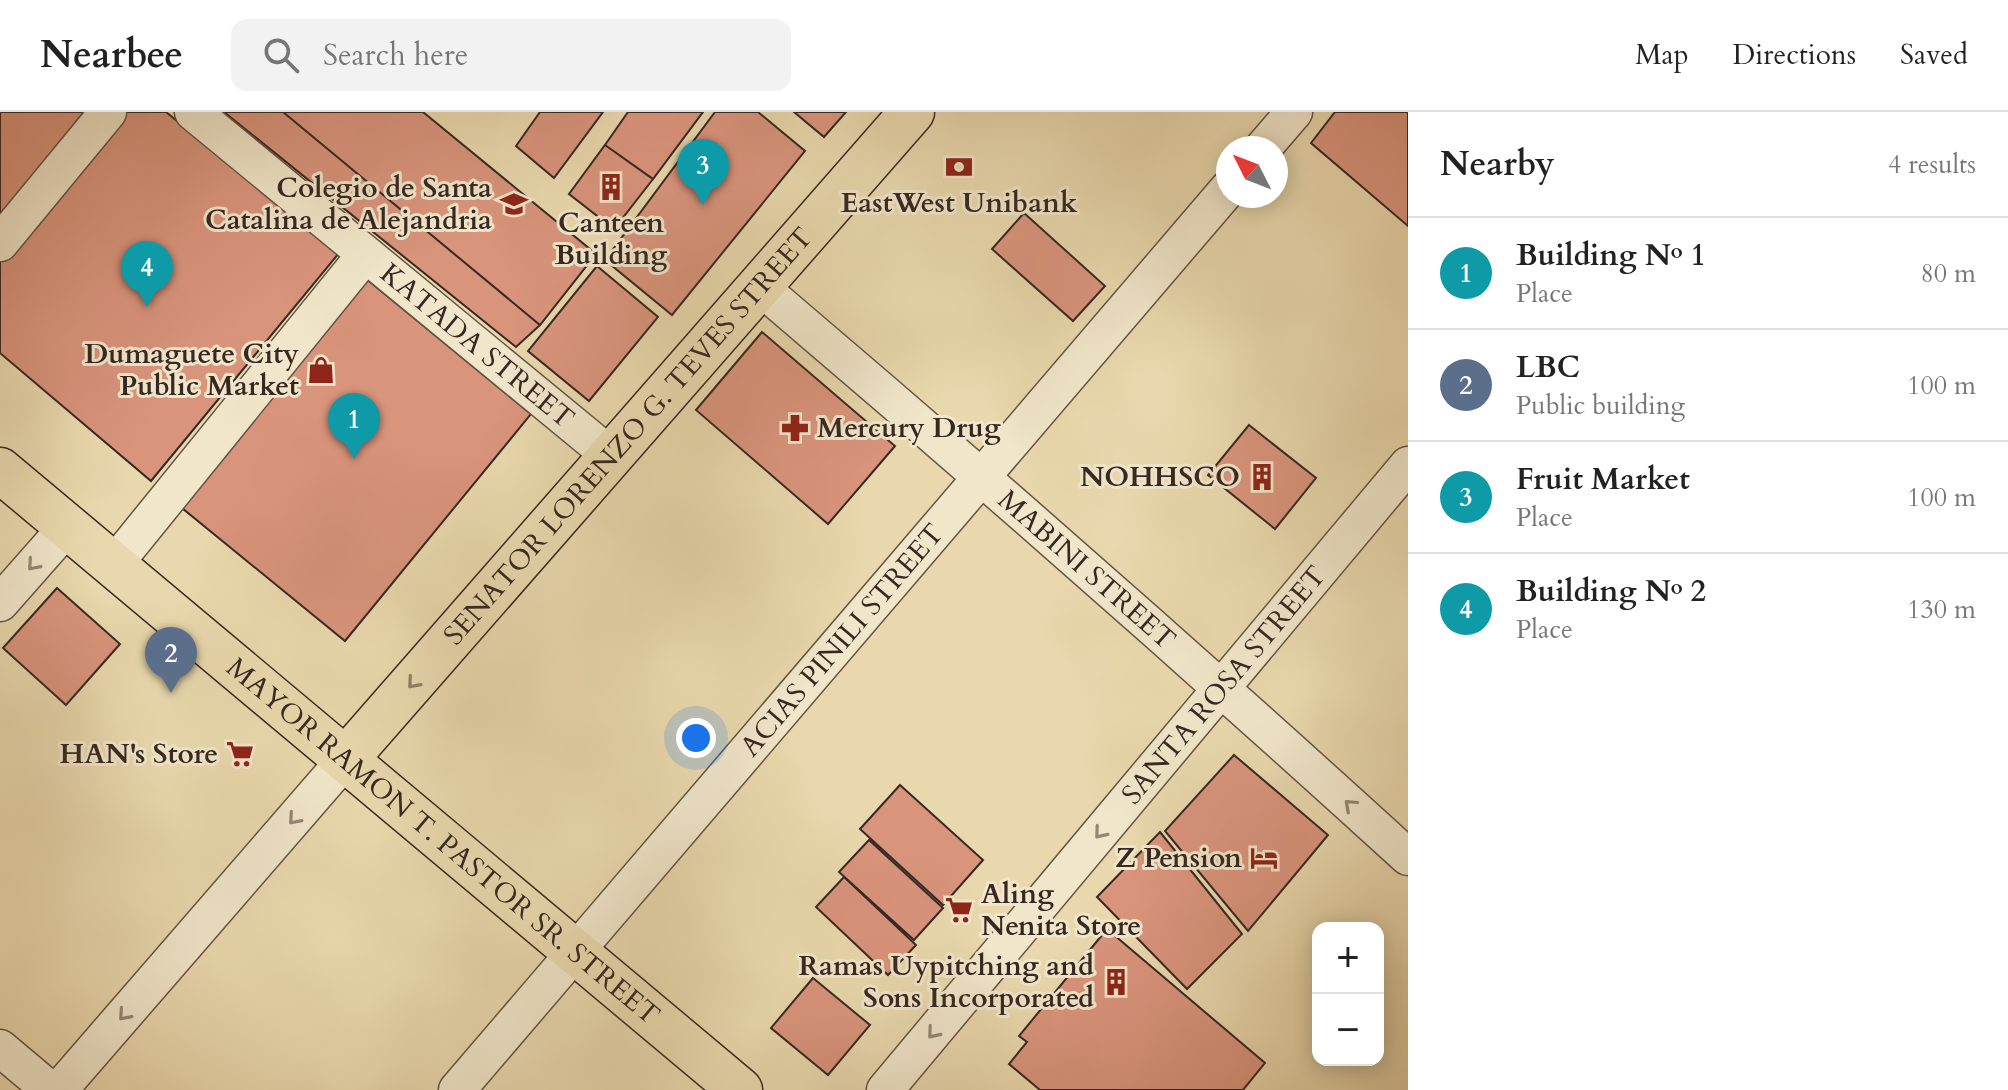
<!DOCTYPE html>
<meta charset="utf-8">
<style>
:root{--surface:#fff;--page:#f2f2f2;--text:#222;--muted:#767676;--line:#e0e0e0;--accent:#d93025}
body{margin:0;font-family:Cardo,serif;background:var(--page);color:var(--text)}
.controls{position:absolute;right:24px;bottom:24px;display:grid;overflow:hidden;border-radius:16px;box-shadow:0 4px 20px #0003}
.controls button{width:72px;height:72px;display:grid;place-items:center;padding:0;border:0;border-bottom:2px solid var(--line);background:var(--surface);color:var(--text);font:40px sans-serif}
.compass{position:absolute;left:1216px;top:24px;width:72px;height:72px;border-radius:50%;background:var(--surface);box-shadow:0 4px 20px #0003;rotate:312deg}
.you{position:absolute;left:696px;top:626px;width:28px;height:28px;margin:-20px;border:6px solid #fff;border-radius:50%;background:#1a73e8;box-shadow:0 0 0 12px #1a73e833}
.badge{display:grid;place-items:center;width:52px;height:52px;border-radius:50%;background:var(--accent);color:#fff;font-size:26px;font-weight:700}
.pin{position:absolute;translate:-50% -66px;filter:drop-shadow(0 2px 4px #0008)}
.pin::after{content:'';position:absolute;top:42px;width:28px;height:24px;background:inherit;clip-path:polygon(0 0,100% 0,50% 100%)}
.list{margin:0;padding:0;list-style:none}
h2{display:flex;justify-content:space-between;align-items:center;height:104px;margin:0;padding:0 32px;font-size:34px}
h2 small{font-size:26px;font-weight:400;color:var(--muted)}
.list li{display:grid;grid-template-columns:52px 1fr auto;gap:24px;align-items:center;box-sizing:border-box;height:112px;padding:0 32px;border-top:2px solid var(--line)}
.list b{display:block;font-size:30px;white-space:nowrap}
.list p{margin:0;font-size:26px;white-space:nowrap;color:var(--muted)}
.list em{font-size:26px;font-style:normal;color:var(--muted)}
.icon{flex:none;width:44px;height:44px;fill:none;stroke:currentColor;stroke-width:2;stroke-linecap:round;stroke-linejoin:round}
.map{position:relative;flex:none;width:1408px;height:978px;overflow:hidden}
header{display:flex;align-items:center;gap:48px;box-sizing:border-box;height:112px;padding:0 40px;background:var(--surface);border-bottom:2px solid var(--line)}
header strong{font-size:38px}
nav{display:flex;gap:44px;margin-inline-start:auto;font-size:28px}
.search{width:560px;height:72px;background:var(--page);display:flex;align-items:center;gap:20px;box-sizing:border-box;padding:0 28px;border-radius:16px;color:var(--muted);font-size:30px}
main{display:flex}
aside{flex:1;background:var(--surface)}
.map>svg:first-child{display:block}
</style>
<header>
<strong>Nearbee</strong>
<div class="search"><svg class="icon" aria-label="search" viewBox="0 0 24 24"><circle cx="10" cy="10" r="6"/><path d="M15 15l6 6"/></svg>Search here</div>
<nav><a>Map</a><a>Directions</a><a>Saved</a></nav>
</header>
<main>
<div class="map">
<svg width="1408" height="978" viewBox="0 0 1408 978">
<rect width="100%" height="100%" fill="#e9d8ad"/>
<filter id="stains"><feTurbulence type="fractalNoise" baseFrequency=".0025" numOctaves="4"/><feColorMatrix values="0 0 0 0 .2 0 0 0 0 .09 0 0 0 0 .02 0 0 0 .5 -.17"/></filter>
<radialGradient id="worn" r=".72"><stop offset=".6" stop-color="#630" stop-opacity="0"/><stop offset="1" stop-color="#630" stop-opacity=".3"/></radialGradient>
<path fill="#d9947c" stroke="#372823" stroke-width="2" d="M0 0H84L0 105Z
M121 0H166L339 141 151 369 0 241V148Z
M224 0H283L540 213 516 235Z
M283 0H423L596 142 540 213Z
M540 0H603L554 66 516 34Z
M628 0H703L653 67 605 33Z
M715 0H758L805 39 672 203 605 148Z
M794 0H846L824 25Z
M1335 0H1408V114L1311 31Z
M605 33 653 67 614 117 569 82Z
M1024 101 1105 174 1073 209 992 137Z
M597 154 658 205 589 289 528 239Z
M364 165 531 302 345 529 177 392Z
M762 220 895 334 828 412 696 298Z
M1249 313 1316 366 1275 417 1208 363Z
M57 476 120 532 66 593 3 536Z
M1234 643 1328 723 1248 819 1165 719Z
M900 673 983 748 943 793 860 717Z
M1160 720 1242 822 1187 877 1097 785Z
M869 728 943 796 914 828 839 760Z
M844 765 916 833 888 863 816 795Z
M1107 817 1265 951 1243 978H1040L1009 952 1027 930 1019 924Z
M813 866 870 913 828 963 771 916Z"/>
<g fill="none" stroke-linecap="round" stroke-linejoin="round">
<g stroke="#645446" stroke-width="39">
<g id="minor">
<path id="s1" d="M193 0 611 344"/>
<path d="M1263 36 1294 0"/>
<path d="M0 131 108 0"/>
<path id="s2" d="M760 175C979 361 1195 551 1408 745"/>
<path d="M112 455 365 143"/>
<path d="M0 491 67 415"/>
<path d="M0 936 50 978"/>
<path d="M59 978 345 648"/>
<path id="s3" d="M457 978 1228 77"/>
<path id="s4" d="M885 978 1408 353"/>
</g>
</g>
<g stroke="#372823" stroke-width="47">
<g id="major">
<path id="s5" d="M0 358 740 978"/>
<path id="s6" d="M345 648 912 0"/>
</g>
</g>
<use href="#minor" stroke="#f1e6ca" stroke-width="36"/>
<use href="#major" stroke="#e9d8ad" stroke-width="44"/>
</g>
<defs><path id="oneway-chevron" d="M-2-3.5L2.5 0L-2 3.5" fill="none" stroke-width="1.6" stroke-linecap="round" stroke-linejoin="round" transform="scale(2)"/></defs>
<g stroke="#948776">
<use href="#oneway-chevron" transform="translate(33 453) rotate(131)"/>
<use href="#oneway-chevron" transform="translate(1350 693) rotate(-138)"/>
<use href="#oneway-chevron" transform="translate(294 707) rotate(131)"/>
<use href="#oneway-chevron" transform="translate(1100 721) rotate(130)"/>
<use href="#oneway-chevron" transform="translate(124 903) rotate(131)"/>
<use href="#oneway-chevron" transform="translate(933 921) rotate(130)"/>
</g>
<use stroke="#908068" href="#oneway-chevron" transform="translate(413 571) rotate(131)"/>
<defs>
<g id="bank-bare" transform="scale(2.16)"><path d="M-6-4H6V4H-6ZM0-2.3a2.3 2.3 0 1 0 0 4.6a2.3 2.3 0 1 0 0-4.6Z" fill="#8f2418" stroke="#f1e6ca" stroke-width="2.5" paint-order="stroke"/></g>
<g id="building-bare" transform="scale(2.16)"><path d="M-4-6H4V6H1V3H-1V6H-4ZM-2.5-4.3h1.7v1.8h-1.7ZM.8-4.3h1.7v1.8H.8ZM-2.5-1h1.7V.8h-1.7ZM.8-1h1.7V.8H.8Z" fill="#8f2418" stroke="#f1e6ca" stroke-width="2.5" paint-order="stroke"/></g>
<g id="school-bare" transform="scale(2.16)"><path d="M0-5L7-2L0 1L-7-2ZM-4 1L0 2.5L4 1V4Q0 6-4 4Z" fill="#8f2418" stroke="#f1e6ca" stroke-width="2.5" paint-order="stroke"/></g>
<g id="shop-bare" transform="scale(2.16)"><path d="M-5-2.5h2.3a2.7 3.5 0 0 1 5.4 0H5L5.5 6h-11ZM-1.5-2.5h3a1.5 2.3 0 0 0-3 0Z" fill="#8f2418" stroke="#f1e6ca" stroke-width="2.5" paint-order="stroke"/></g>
<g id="pharmacy-bare" transform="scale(2.16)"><path d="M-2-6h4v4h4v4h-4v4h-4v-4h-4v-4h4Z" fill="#8f2418" stroke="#f1e6ca" stroke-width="2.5" paint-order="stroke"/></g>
<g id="supermarket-bare" transform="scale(2.16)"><path d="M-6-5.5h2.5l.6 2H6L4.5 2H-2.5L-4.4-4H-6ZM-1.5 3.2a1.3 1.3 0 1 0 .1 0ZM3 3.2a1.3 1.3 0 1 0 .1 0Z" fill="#8f2418" stroke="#f1e6ca" stroke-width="2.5" paint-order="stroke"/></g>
<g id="hotel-bare" transform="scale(2.16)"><path d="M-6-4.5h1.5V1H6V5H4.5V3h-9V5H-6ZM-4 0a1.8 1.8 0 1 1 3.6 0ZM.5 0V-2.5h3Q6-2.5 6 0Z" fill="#8f2418" stroke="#f1e6ca" stroke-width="2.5" paint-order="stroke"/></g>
</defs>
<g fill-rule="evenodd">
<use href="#bank-bare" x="959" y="55"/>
<use href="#building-bare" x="611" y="75"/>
<use href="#school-bare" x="514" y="92"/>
<use href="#shop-bare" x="321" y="258"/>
<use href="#pharmacy-bare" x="795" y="316"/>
<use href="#building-bare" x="1262" y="365"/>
<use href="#supermarket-bare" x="240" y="642"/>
<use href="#hotel-bare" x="1264" y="746"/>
<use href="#supermarket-bare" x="959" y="798"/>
<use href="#building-bare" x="1116" y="870"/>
</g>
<g text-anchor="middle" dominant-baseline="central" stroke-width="6" stroke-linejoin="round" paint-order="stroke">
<g font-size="28" font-weight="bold" fill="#372823" stroke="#f1e6ca" text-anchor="end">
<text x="492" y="76">Colegio de Santa<tspan x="492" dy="32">Catalina de Alejandria</tspan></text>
<text x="959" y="91" text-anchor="middle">EastWest Unibank</text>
<text x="611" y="111" text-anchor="middle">Canteen<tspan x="611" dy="32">Building</tspan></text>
<text x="299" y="242">Dumaguete City<tspan x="299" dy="32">Public Market</tspan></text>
<text x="817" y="316" text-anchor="start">Mercury Drug</text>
<text x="1240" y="365">NOHHSCO</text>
<text x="218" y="642">HAN's Store</text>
<text x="1242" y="746">Z Pension</text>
<text x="981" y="782" text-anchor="start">Aling<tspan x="981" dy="32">Nenita Store</tspan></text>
<text x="1094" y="854">Ramas Uypitching and<tspan x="1094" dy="32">Sons Incorporated</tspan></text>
</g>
<g font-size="28" fill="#372823" stroke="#f1e6ca">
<text stroke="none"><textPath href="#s1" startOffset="368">KATADA STREET</textPath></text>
<text stroke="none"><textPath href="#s6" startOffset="430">SENATOR LORENZO G. TEVES STREET</textPath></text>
<text stroke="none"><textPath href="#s2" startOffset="432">MABINI STREET</textPath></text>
<text stroke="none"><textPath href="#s3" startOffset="592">ACIAS PINILI STREET</textPath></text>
<text stroke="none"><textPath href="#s4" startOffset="528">SANTA ROSA STREET</textPath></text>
<text stroke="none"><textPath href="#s5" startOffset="578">MAYOR RAMON T. PASTOR SR. STREET</textPath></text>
</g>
</g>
<rect width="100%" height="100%" filter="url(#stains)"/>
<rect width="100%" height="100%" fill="url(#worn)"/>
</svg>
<div class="controls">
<button>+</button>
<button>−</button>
</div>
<svg class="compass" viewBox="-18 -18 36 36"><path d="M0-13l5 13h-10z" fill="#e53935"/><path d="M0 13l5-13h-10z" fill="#767676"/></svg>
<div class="you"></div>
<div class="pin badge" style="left:354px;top:347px;background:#0f9aa8">1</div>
<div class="pin badge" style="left:171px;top:581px;background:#5c6f8a">2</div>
<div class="pin badge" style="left:703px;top:93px;background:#0f9aa8">3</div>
<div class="pin badge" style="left:147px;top:195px;background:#0f9aa8">4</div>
</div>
<aside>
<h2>Nearby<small>4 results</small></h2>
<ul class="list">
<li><span class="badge" style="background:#0f9aa8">1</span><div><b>Building № 1</b><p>Place</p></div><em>80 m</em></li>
<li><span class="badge" style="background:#5c6f8a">2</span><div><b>LBC</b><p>Public building</p></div><em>100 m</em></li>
<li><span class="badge" style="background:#0f9aa8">3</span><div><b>Fruit Market</b><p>Place</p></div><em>100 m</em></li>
<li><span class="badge" style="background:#0f9aa8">4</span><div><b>Building № 2</b><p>Place</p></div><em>130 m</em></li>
</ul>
</aside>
</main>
